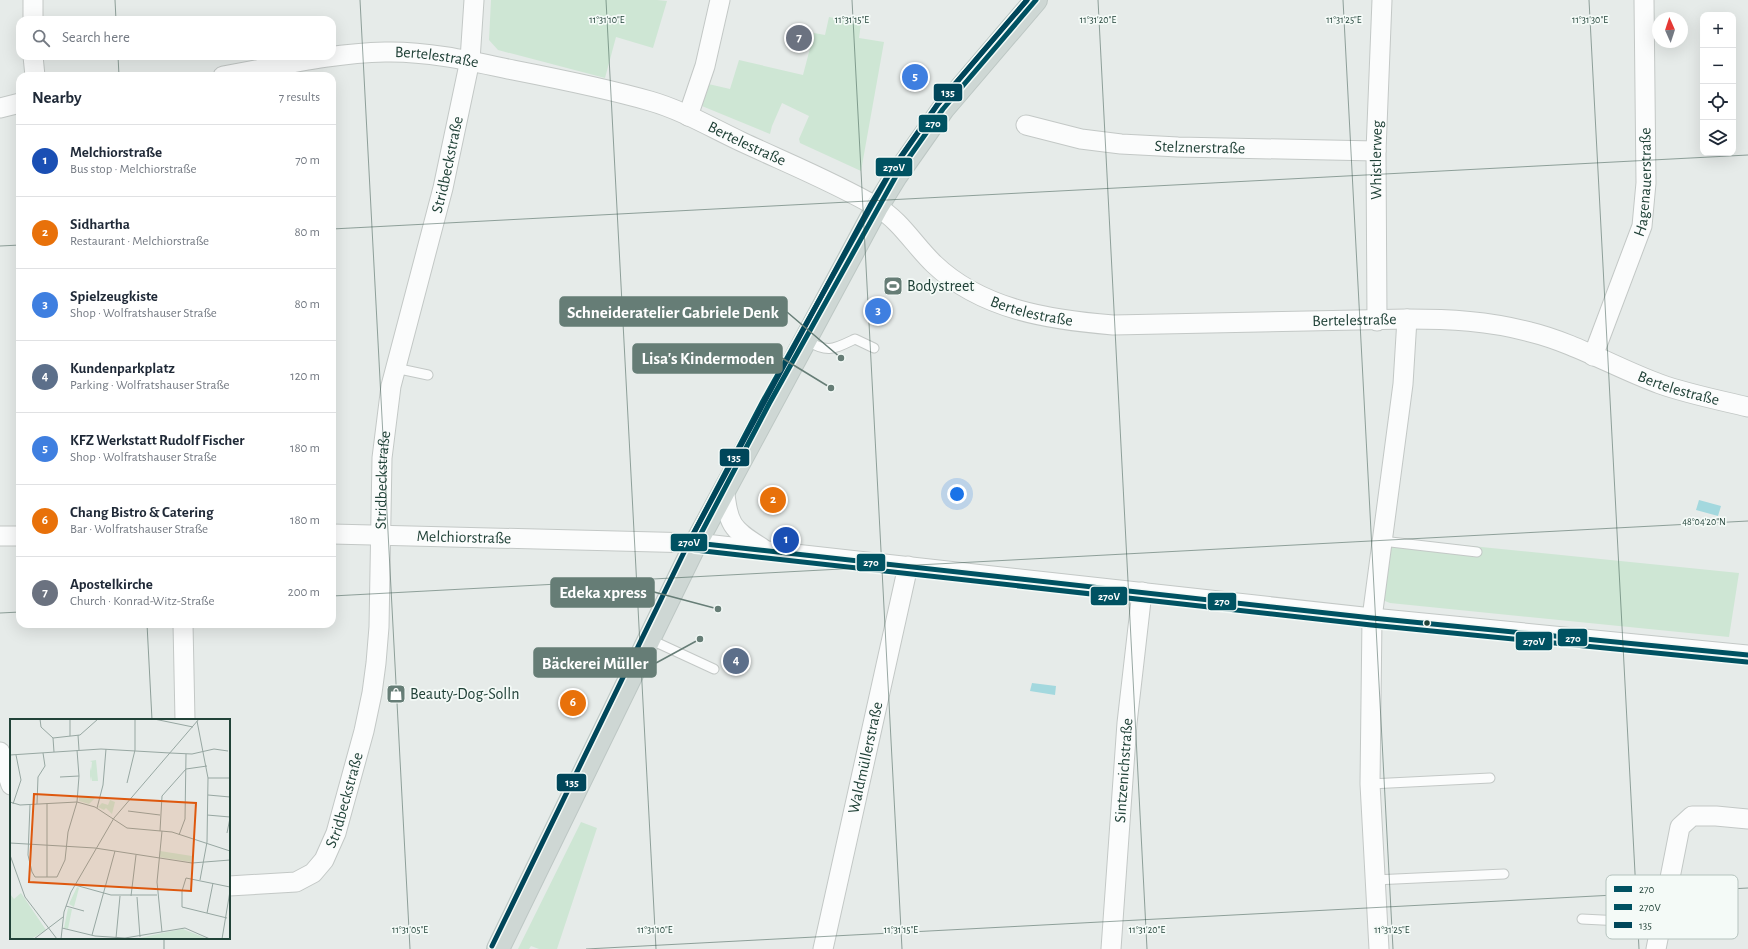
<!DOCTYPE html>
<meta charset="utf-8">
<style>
:root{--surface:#fff;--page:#f2f2f3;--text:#1f2937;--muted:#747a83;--line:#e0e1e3;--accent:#667d76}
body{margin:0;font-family:"Alegreya Sans",sans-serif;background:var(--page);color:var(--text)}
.controls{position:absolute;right:12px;top:12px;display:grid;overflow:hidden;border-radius:8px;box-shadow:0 4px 16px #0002}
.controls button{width:36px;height:36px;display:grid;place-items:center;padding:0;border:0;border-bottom:1px solid var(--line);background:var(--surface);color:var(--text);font:20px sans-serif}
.compass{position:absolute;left:1652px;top:12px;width:36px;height:36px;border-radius:50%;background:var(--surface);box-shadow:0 4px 16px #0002;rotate:357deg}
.you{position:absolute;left:957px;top:494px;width:14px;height:14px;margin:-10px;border:3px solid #fff;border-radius:50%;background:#1a73e8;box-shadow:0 0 0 6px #1a73e833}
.badge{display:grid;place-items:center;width:26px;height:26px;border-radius:50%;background:var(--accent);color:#fff;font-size:13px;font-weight:700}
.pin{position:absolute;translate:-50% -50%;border:2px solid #fff;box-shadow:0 1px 4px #0006}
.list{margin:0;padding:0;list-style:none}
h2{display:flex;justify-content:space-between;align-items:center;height:52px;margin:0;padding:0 16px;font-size:17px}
h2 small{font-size:13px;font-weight:400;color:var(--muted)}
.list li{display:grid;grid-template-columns:26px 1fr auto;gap:12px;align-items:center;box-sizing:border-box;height:72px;padding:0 16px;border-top:1px solid var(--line)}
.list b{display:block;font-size:15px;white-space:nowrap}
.list p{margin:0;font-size:13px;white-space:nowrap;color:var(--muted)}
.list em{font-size:13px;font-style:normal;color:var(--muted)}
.icon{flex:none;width:22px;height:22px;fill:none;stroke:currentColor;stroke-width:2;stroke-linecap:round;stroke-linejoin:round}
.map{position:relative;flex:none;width:1748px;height:949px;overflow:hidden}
.search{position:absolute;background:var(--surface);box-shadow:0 4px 16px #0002;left:16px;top:16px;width:320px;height:44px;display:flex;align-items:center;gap:10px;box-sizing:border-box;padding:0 14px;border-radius:12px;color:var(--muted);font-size:15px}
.panel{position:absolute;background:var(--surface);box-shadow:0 4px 16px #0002;left:16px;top:72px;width:320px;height:556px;border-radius:12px}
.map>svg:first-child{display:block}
</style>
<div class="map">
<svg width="1748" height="949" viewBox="0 0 1748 949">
<rect width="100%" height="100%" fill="#e6ebe9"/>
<path fill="#cee6d4" d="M491 0H657L667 1 653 48 616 37 605 78 498 50 489 40Z
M829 17 861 23 859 38 884 42 861 171 800 143 799 139 809 116 782 103 772 126 770 134 697 104 704 83 730 89 739 60 803 75 814 33 825 35Z
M1392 538 1739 573 1729 637 1390 603 1385 601 1384 596Z
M581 822 597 828 557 949H539L531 946 529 949H518Z"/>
<path fill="#a3d8de" d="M1699 500 1721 506 1718 516 1696 510Z
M1032 683 1056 686 1055 695 1030 691Z"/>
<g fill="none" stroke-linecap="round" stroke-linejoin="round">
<g stroke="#c3c8c6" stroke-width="11">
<path id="lane" d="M805 340C828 353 832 350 855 339L874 348
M395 368 428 375
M1382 541 1477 552
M649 639 714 669
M1370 784 1490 778
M1374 880 1504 874
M1582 919 1661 923"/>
</g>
<g stroke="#c3c8c6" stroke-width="21">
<g id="street">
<path d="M33 0V20"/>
<path d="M33 56 35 76"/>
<path id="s1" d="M223 76C276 67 330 53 385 52 428 51 471 61 513 70 559 79 605 88 650 101 682 110 712 128 742 142 787 163 834 182 877 207 900 220 915 246 934 264 982 310 1051 320 1113 325L1407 319C1450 319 1489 321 1530 332 1575 343 1616 368 1660 384 1688 394 1719 400 1748 407"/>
<path d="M0 108 20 103"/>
<path d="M688 116 705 66 720 0"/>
<path id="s2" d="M1026 125 1081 139 1121 144 1178 147 1376 151"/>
<path id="s3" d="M1377 321 1376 151 1382 0"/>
<path id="s4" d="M1593 356 1642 226 1646 183 1644 0"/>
<path d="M724 488C729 525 730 528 762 548"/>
<path id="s5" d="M332 534 696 543 1372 618 1748 655"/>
<path d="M0 536H20"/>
<path d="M183 624 185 720"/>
<path d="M0 752 11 785"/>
<path id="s6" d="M229 886 296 882 313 873 324 860 336 833 364 731 372 693 376 663 379 627 382 458 391 386 443 188 470 60 474 0"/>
<path id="s7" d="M823 949 908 566"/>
<path id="s8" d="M1111 949 1127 723 1142 592"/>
<path d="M1379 949 1370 784 1372 618 1403 384 1407 319"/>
<path d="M1656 949 1680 827 1692 816H1716L1748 819"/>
</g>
</g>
<g stroke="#bdc7c4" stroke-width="24">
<path id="primary" d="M498 949 696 543 877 207 896 176 943 109 1036 0"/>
</g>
<use href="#lane" stroke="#fbfcfc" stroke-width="9"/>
<use href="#street" stroke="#fbfcfc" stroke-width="19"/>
<use href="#primary" stroke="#ced7d4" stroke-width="22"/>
<g stroke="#f4faf7" stroke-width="8">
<path id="bus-1" d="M696 543 1372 618 1748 655
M696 543 769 404 896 176 943 109 1036 0"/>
</g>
<g stroke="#f4faf7" stroke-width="8">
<path id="bus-2" d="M1027 0 938 104 890 173 763 401 690 540C688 545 690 549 695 550L1371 625 1747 662"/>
</g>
<g stroke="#f4faf7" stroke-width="8">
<path id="bus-3" d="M492 946 690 540 871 204 890 172 937 105 1027 0"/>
</g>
<use href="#bus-1" stroke="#005262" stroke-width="5"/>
<use href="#bus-2" stroke="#005262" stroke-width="5"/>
<use href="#bus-3" stroke="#00465a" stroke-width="5"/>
</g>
<path fill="none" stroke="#214238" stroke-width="1" stroke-opacity="0.45" d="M115 0 116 20M360 0 410 949M606 0 656 949M852 0 902 949M1098 0 1147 949M1343 0 1393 949M1589 0 1639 949M118 56 119 76M332 229 1748 155M0 246 20 245M332 596 1748 521M0 613 20 612M147 624 152 720M164 938V949M586 949 1748 888"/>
<defs>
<g id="stadium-square" transform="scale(1)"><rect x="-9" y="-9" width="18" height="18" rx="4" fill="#667d76" stroke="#f4faf7"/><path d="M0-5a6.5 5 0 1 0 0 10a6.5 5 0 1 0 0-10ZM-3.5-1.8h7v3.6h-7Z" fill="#fff"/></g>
<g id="shop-square" transform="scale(1)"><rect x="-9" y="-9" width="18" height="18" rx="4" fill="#667d76" stroke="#f4faf7"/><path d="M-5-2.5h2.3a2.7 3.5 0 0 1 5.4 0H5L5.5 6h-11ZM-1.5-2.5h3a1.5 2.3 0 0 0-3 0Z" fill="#fff"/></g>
</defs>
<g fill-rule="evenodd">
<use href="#stadium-square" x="893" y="286"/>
<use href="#shop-square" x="396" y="694"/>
</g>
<circle fill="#214238" stroke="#f4faf7" stroke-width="1.5" cx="1427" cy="623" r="3.5"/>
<g text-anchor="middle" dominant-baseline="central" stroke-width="3.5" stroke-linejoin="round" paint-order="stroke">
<g font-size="16" fill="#214238" stroke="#f4faf7">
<text stroke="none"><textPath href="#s1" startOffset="216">Bertelestraße</textPath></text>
<text stroke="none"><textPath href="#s1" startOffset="540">Bertelestraße</textPath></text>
<text stroke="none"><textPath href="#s2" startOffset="176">Stelznerstraße</textPath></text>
<text stroke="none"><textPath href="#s3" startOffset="161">Whistlerweg</textPath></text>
<text stroke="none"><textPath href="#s6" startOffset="814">Stridbeckstraße</textPath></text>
<text stroke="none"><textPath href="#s4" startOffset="183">Hagenauerstraße</textPath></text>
<text stroke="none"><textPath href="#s1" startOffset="876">Bertelestraße</textPath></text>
<text stroke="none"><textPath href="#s1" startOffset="1200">Bertelestraße</textPath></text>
<text stroke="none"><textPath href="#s1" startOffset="1536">Bertelestraße</textPath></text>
<text stroke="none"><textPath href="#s6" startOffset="491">Stridbeckstraße</textPath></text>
<text stroke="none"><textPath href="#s5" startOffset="132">Melchiorstraße</textPath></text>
<text stroke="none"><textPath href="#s7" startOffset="196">Waldmüllerstraße</textPath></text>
<text stroke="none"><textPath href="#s8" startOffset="179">Sintzenichstraße</textPath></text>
<text stroke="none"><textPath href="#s6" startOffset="167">Stridbeckstraße</textPath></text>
</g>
<g font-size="16" fill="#214238" stroke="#f4faf7" text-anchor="start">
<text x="907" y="286">Bodystreet</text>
<text x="410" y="694">Beauty-Dog-Solln</text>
</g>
</g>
<g transform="translate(10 719)">
<rect width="220" height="220" fill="#e6ebe9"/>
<path d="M86 41 88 62H82L81 57 80 62V48L81 52 82 43 80 42ZM69 77 85 79 79 85 69 82ZM100 81 105 83 102 95 96 89 94 91 88 88 92 84 98 86ZM150 132 182 137 181 143 149 138ZM67 168 69 169 64 188 59 185ZM11 174 36 211 21 220H0V175L4 180ZM58 189 62 190 58 210 54 209ZM173 210 198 220H125L157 213Z" fill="#cee6d4"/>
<path fill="none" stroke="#97a7a2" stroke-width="1" d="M30 0 31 8 43 19 44 33M60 0V17M88 0H125M144 0 183 8M187 2 198 59 197 123 190 161M68 16 69 31M43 19 70 16 88 0M160 34 182 35 204 30 218 32M0 36 91 30 160 34M50 58 69 57M198 59H220M117 64 125 31V0M198 76 220 78M0 83 10 86 67 83 85 88 117 109 162 113 220 132M3 85 11 61 6 36M27 85 28 58 35 47 33 34M20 86 18 136 22 153 25 158H47L55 141 58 113 67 83 69 57 67 31M87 89 93 66 96 30M118 92 150 96M197 96 220 98M150 112 152 77 176 50 197 47M217 114 220 99M169 116 175 100 176 35M0 124 85 129 182 144 220 141M0 136 15 178 47 220M37 158V84M65 166 101 176H147M121 177 126 136M127 178 130 218M56 187 74 192M197 194 203 164M217 199 172 188V172L176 159 220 168M52 209 85 217 115 219 175 209 200 220M152 213 147 163 152 112M82 216 105 132M106 219 110 177M24 220 53 198M51 220 54 193 61 173 104 99 189 0M212 220 220 172"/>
<path fill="#de580e" fill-opacity="0.15" stroke="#de580e" stroke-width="2" d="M24 75 186 84 181 172 19 163Z"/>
<rect width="220" height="220" fill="none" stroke="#214238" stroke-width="2"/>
</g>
<rect x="1606" y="875" width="132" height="64" rx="6" fill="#f4faf7" stroke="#b5c3be" stroke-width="1"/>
<rect x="1614" y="886" width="18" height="6" fill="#005262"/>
<rect x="1614" y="904" width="18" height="6" fill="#005262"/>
<rect x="1614" y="922" width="18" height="6" fill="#00465a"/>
<g font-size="11" fill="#214238">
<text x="1639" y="893">270</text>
<text x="1639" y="911">270V</text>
<text x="1639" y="929">135</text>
</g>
<g font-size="10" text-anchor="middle" fill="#214238" stroke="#f4faf7" stroke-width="3.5" stroke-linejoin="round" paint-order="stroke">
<text x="607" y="23">11°31'10"E</text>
<text x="852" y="23">11°31'15"E</text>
<text x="1098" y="23">11°31'20"E</text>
<text x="1344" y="23">11°31'25"E</text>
<text x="1590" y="23">11°31'30"E</text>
<text x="1704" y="525">48°04'20"N</text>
<text x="410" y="933">11°31'05"E</text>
<text x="655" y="933">11°31'10"E</text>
<text x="901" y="933">11°31'15"E</text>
<text x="1147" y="933">11°31'20"E</text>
<text x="1392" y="933">11°31'25"E</text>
</g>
<path fill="none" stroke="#667d76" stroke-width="1.5" d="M841 358L787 312M831 388L782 358M718 609L654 592M700 639L656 663"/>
<g fill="#667d76" stroke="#f4faf7" stroke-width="1.5">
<circle cx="841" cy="358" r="4"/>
<circle cx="831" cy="388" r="4"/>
<circle cx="718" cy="609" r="4"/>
<circle cx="700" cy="639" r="4"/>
</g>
<g fill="#667d76" stroke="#667d76" stroke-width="1.5">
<rect x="560" y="297" width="227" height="29" rx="4"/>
<rect x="633" y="344" width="149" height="29" rx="4"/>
<rect x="551" y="578" width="103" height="29" rx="4"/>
<rect x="534" y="648" width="122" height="29" rx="4"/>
</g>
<g font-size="17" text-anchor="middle" font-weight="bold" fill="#fff">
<text x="673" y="318">Schneideratelier Gabriele Denk</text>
<text x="708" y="364">Lisa's Kindermoden</text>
<text x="603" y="598">Edeka xpress</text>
<text x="595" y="669">Bäckerei Müller</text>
</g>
<g stroke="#f4faf7" stroke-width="1.5">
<rect x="933" y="83" width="30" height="19" rx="4" fill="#00465a"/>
<rect x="918" y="114" width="30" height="19" rx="4" fill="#005262"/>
<rect x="875" y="157" width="38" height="20" rx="4" fill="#005262"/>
<rect x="719" y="448" width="31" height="19" rx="4" fill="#00465a"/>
<rect x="670" y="533" width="38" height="19" rx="4" fill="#005262"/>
<rect x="856" y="553" width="30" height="19" rx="4" fill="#005262"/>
<rect x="1090" y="586" width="38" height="20" rx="4" fill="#005262"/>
<rect x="1207" y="592" width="30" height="19" rx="4" fill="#005262"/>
<rect x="1557" y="628" width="31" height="19" rx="4" fill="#005262"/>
<rect x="1515" y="631" width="38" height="20" rx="4" fill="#005262"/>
<rect x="556" y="773" width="31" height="19" rx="4" fill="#00465a"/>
</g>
<g font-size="11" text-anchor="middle" font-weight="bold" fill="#fff">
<text x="948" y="96">135</text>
<text x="933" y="127">270</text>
<text x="894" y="171">270V</text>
<text x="734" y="461">135</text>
<text x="689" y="546">270V</text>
<text x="871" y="566">270</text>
<text x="1109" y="600">270V</text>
<text x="1222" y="605">270</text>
<text x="1573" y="642">270</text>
<text x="1534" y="645">270V</text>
<text x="572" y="786">135</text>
</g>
</svg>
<div class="controls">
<button>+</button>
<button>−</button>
<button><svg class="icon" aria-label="locate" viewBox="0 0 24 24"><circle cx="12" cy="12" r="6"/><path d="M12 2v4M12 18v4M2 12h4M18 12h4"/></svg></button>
<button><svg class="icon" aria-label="layers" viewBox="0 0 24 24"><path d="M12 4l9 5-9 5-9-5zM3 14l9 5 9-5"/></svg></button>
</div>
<svg class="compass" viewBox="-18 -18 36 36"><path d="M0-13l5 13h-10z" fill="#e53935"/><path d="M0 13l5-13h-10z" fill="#747a83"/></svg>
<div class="you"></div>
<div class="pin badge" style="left:786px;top:540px;background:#1a4fb4">1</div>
<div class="pin badge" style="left:773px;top:500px;background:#e8710a">2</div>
<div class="pin badge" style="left:878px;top:311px;background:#3f7fe0">3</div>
<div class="pin badge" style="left:736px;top:661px;background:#5c6f8a">4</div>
<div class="pin badge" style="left:915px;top:77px;background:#3f7fe0">5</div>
<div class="pin badge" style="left:573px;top:703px;background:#e8710a">6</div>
<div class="pin badge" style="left:799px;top:38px;background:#6b7280">7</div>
<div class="search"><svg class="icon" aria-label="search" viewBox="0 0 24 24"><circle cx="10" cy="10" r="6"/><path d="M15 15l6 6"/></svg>Search here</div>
<section class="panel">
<h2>Nearby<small>7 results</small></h2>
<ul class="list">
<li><span class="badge" style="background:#1a4fb4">1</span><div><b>Melchiorstraße</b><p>Bus stop · Melchiorstraße</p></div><em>70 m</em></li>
<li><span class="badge" style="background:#e8710a">2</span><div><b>Sidhartha</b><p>Restaurant · Melchiorstraße</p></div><em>80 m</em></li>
<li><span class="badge" style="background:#3f7fe0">3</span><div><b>Spielzeugkiste</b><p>Shop · Wolfratshauser Straße</p></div><em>80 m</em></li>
<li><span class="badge" style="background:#5c6f8a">4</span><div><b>Kundenparkplatz</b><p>Parking · Wolfratshauser Straße</p></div><em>120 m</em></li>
<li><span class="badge" style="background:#3f7fe0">5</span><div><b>KFZ Werkstatt Rudolf Fischer</b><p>Shop · Wolfratshauser Straße</p></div><em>180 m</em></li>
<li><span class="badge" style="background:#e8710a">6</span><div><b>Chang Bistro &amp; Catering</b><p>Bar · Wolfratshauser Straße</p></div><em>180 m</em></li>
<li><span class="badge" style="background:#6b7280">7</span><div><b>Apostelkirche</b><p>Church · Konrad-Witz-Straße</p></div><em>200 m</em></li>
</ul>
</section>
</div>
